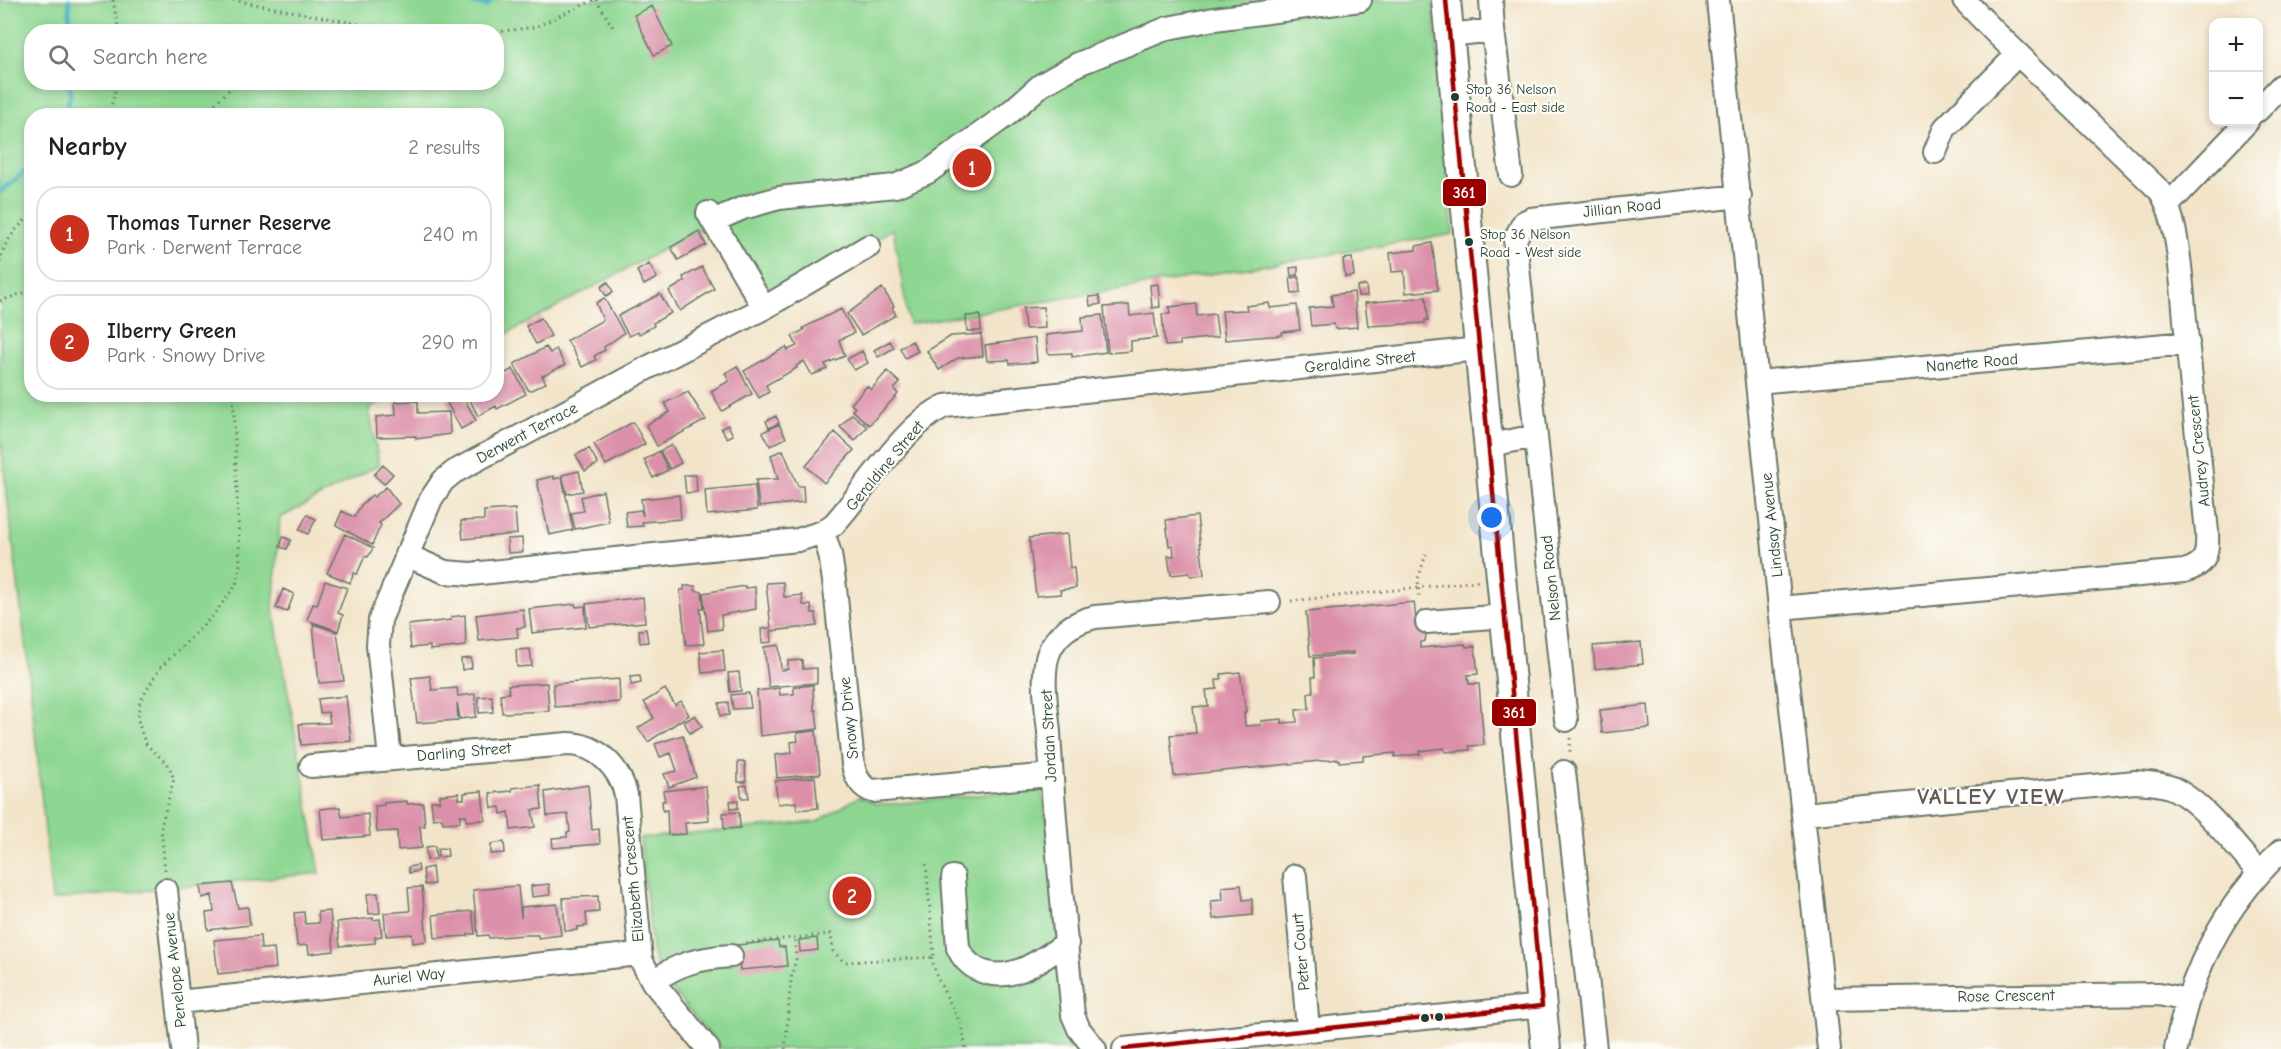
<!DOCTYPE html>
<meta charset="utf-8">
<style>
:root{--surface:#fff;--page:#f2f2f2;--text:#222;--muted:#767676;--line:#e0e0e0;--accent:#c8321e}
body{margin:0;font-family:"Comic Neue",sans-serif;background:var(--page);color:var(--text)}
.controls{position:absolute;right:18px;top:18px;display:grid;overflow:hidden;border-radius:12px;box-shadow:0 3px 9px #0003}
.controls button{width:54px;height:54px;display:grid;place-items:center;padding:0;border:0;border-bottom:2px solid var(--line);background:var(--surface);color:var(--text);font:30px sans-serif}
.you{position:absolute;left:1492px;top:518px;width:21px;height:21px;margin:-15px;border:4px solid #fff;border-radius:50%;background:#1a73e8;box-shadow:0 0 0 9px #1a73e833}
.badge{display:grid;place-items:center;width:39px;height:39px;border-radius:50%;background:var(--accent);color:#fff;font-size:20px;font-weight:700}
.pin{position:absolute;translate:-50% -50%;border:3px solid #fff;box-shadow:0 2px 6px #0006}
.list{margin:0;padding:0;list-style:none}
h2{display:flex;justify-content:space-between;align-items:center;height:78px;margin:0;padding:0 24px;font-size:26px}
h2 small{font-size:20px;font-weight:400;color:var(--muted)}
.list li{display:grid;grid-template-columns:39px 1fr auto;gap:18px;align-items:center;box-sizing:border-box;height:96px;margin:0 12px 12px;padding:0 12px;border:2px solid var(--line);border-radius:24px}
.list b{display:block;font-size:22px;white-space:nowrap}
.list p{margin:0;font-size:20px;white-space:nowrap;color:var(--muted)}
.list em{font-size:20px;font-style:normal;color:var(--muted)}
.icon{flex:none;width:33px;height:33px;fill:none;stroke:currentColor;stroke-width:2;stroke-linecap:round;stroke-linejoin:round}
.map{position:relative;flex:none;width:2281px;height:1049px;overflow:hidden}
.search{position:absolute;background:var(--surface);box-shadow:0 3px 9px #0003;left:24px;top:24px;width:480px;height:66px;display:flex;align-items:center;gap:15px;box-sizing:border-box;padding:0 21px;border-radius:24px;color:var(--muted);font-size:22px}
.panel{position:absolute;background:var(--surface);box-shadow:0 3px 9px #0003;left:24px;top:108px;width:480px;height:294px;border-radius:24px}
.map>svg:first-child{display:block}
</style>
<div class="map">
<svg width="2281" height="1049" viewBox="0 0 2281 1049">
<rect width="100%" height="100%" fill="#fdfcf7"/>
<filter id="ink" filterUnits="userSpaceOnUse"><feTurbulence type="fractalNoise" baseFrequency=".0167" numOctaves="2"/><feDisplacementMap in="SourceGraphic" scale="12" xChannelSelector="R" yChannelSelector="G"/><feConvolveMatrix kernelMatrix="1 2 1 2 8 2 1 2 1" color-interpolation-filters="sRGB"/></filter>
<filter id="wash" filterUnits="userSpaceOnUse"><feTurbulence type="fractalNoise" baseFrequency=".008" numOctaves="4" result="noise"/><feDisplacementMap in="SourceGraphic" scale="24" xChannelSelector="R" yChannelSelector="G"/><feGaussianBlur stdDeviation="1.35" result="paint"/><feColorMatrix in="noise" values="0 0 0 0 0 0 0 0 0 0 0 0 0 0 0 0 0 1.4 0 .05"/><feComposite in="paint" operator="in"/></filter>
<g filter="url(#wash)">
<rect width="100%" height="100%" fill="#f2e4c9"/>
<path fill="#8ed792" stroke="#568a63" stroke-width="1.5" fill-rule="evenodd" d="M0 0H1433L1453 234 909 324 893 229 764 308 706 226 497 339 496 116H32V394L394 395 369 408 379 465 280 518 273 608 320 873 52 900 29 674 0 438ZM32 32H496V82H32Z
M1024 790 1039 791 1043 794 1080 1049H722L665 982 658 971 653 955 640 838 817 822 860 796 876 804H891Z"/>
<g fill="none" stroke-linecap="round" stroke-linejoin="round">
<path stroke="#3eaeb9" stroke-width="5" d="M69 0 70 32
M461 0 485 6 492 0
M65 116 70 96V82
M0 192 32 166"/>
</g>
<g id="blocks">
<path fill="#db8fa8" d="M652 6 672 46 654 55 634 15Z
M699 231 706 245 678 260 671 247Z
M1432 243 1438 290 1406 293 1404 271 1392 272 1390 253 1416 250V246Z
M1352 258 1354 276 1345 277 1343 259Z
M649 264 657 278 644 285 637 271Z
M702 267 714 289 680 311 669 291 685 281 683 277Z
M1298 267V275L1291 276 1290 268Z
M1299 277 1300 293 1292 294 1290 278Z
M608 282 613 292 606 296 601 287Z
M1158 284 1160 307 1152 308 1150 285Z
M1366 285 1367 296H1358L1357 286Z
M882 288 894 306 892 308 896 315 861 335 847 314Z
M1354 292 1357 327 1335 329 1334 324 1311 326 1309 308 1333 306 1331 295Z
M660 294 671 313 653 323 654 326 639 334 638 332 629 336 618 316Z
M1099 296 1101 304 1090 306 1089 297Z
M1426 297 1428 320H1425V323L1368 326 1365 303Z
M604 298 624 333 604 347 605 350 594 356 596 360 582 367 567 340 603 320 596 303Z
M1269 303 1270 308 1297 305 1300 330 1282 332V335L1225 340 1222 311 1247 310 1246 306Z
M1196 304 1197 316 1215 314 1218 337 1180 341V345L1165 346 1162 314H1170L1169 307Z
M1129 305 1130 316 1154 313 1157 338 1131 341V351L1108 353 1104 307Z
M1044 307 1045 328 1025 329 1023 308Z
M841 309 854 333 839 340 845 356 825 364 827 369 812 375 804 361 796 366 797 368 766 385 769 392 759 398 744 371 786 347 788 350 797 346 792 336 804 330 803 328Z
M980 315 981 331H967L966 316Z
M1102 315 1106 352 1072 357V353L1048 354 1046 335 1083 331 1082 317Z
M541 318 551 336 536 344 526 326Z
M981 334 983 356 958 358 939 370 927 351 951 336Z
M1035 338 1037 362 1010 364 1009 360 987 361 985 345Z
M890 341 894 348 878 357 874 350Z
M912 341 918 351 905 358 900 348Z
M546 347 550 353 556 349 565 365 542 376 546 383 529 391 514 364Z
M862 351 868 363 854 370 847 359Z
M737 366 752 394 722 411 711 391 729 381 725 373Z
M513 369 526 394 497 409 496 406 478 416 467 394H496V378Z
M887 371 900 383 894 389 898 394 869 425 852 410 855 408 851 404 867 386 871 390Z
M688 392 706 420 657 446 646 425 670 412 665 403Z
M457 394H462L476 421 461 429 446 401Z
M418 401V413L449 412 450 434 416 439V436L377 437 376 417 396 415 395 402Z
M852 414 867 427 855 441 840 427Z
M776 416 779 423 769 428 766 421Z
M633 422 645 444 606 465 594 444Z
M779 424 786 438 770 446 763 432Z
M728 425 733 435 727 438 721 428Z
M835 432 854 450 824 483 806 466Z
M672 445 681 463 670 469 660 451Z
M589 448 598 464 585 471 576 455Z
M783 450 798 486H803L804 502 759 507 756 480 778 479 771 455Z
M659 451 668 470 653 478 644 460Z
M383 465 393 474 384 484 374 475Z
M579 471 583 491 567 494 562 475Z
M684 475H696L697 492 686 493Z
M554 476V479L562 477 573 530 549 535 537 480Z
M755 485 757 510 707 515 705 490Z
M386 487 399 504 379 523 381 525 372 545 336 525 342 511 354 517 361 505 372 495 374 497Z
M603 491 609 522 575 529 571 513 584 511 581 497Z
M679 495 681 519 642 522 643 526 627 527 625 512 641 510 643 516 641 499Z
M515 509 517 534 463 539 461 521 484 520V511Z
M307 515 316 519 308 534 299 530Z
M1197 516 1204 575 1191 576 1189 573 1171 575 1168 556H1174L1173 545 1169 546 1166 520Z
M345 534 373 548 368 557 365 556 357 574 354 573 350 583 327 573Z
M1067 534 1070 568H1074L1076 588 1060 590 1061 594 1036 596 1029 538Z
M283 537 291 540 287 549 280 547Z
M522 538 523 552 508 553 507 539Z
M325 581 347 588 338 613 343 615 338 631 307 620 313 604 317 605Z
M783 582 784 597 802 595 803 605H811L812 613H816L817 626 771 631 772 642 762 643 761 629 771 628 766 583Z
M684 586H695V590L702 592 704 608H700L704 644 686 645 680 590H684Z
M745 586V588L755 587 756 609 721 615 722 629 708 631 703 593Z
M283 589 294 594 287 612 276 608Z
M643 597 645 622 589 627 586 604Z
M1414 602 1416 620 1427 629 1425 641 1420 642V648L1465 644 1466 647 1475 646 1478 674 1468 675 1469 684H1479L1484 745 1469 746 1470 750 1445 752 1444 748 1419 751 1420 754 1395 757V753L1363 756V760L1339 762V759L1174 776 1170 735 1196 733 1193 707 1208 706 1206 690 1217 689 1216 680 1221 679V674L1240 672 1246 712H1244L1245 726 1261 725V721L1282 719V723L1297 722 1296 710 1309 709 1308 693 1313 692 1312 677H1315L1314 658 1353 654V652L1310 656 1306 612Z
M575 604 576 607 585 606 586 627 532 633 529 609Z
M523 609 525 627 517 628 518 637 479 641 476 615Z
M465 615 466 646 430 650V646L411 648 408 625 451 620V617Z
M313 624 337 632 344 681 319 683Z
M646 629 648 642 640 643 639 630Z
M1641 642 1643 664 1595 669 1593 646Z
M779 645 781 670 788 669V661L802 660 803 669 817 668V683L769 687 764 647Z
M530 649 532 666 517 667 516 650Z
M723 650 725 671 702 673 700 652Z
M471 658 472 668 462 670 461 659Z
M739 672 741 691 730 692 728 673Z
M430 676 432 690 457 688 458 696 475 694 476 717 460 719 457 703 458 720 417 723 411 678Z
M640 676 641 683 631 685 630 677Z
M619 679 620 702 555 707 553 684Z
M547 683 549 711 502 713 500 694 509 693 508 685Z
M813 685 814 710H816L818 729 760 736 757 691 779 688 780 695 794 694V687Z
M665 689 675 705 681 701 689 715 648 742 638 728 654 718 644 702Z
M749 693 751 708 733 709 731 695Z
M346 696 351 741 301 745 299 724 330 723 328 712 320 713 318 699Z
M492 696 493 712 479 713 478 697Z
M728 702 729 715 720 716 719 703Z
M1648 705 1650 728 1602 733 1600 710Z
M695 715 702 726 690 733 684 722Z
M816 731 820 774 777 778 775 755 792 753 791 742 798 741 797 733Z
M683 735 696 777 669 787 664 774 677 771 671 753 660 757 655 744Z
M738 762H745L746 782H738Z
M815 777 818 808 797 810 796 802 778 804 775 781Z
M540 785 542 809 532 810 535 827 511 830 509 812 501 814 500 807 492 808 490 793 512 791V788Z
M588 785 592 830 599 829 600 844 553 848 552 838 567 837V832H570L568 814 547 816 545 792Z
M747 785 749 798H742L740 786Z
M706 786 709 821 685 823 686 834 668 835 667 810 663 811 662 801H665L663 791Z
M482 791 485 820 466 821V815H460V822L443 823 442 818 433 819 431 801H440V795L459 793V799H464V793Z
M738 800V808L731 809 730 801Z
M407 801V804L423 803 425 826H420L422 848 398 850 397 831 377 832 375 806 384 805V803Z
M340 807 342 817 368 814 370 836 323 840 320 809Z
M739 812 740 828 724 829 723 813Z
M504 842 505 853 491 854V844Z
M435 846 436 859 427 860 426 847Z
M447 848 448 856 438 857V849Z
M418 865 419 871 409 873 408 867Z
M432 867 434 884 425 885 423 869Z
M232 883 238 908 248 907 250 925 208 930 206 913 214 912 212 895 202 898 200 886Z
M549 884 550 895 532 897 531 886Z
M1241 885 1243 900 1252 899 1253 915 1213 919 1211 901 1223 900 1222 887Z
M518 886 521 918V907L557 904 561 935 538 938V935H524L489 938 488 935 478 936 473 890Z
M422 887 427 941 413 943 412 934 386 936 384 913 410 911 408 888Z
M378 893 380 913 369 914 367 894Z
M598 896 599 912 586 913 587 926 577 927V930L565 931 563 898Z
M330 911 334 951 309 954 308 945 297 946 294 913 304 912 305 924 319 923 318 912Z
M472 911 475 934H468V936L435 938 433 915Z
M373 918V920L380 919 382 936 375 937V943L340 946 337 922Z
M260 936 261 949 274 948 276 968 218 974 214 940Z
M817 938 818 950 800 952 799 940Z
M778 941 779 947H785L787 966 740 970 737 945Z"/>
</g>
</g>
<g filter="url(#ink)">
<use href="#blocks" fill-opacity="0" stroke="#697768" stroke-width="1.5"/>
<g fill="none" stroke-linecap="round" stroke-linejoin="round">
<g stroke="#697768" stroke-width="26">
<path id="minor" d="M1491 0 1493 30 1511 175
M1718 0 1780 608 1829 1049
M1449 35 1493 30
M2258 110 2281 86
M1935 152 1945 128 2018 54
M2168 205 2247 122
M708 213 764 308
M713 221 743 208 779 198 895 186 928 172 1008 114 1041 85 1078 64 1168 28 1214 19 1360 0
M1757 382 2188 343
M1490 445 1536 436
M823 532 830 554 835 588 853 764C855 776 861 788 873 791L1051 775
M406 555 445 572 471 574 798 540 823 532 834 524C865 490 905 424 945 406L1478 349
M1780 608 2184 571C2207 565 2208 553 2207 532 2200 465 2193 397 2186 330 2182 293 2180 220 2160 191L1996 33 1964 0
M1427 622 1506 616
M1566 720 1515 239 1524 222 1531 219 1740 196
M390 759 378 645 380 620 431 499 443 481 454 472 649 367 764 308 869 246
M311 766 568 744C597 744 620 768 626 795L641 960 653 982 708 1049
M1564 772 1595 1049
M1804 814 2135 782C2147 783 2161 783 2172 788 2202 801 2237 848 2259 873
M1295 876 1308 1029
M953 877 958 948C962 957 968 964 977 969 1009 986 1040 960 1067 943
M166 890 183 1049
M653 982C677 963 702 958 731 956
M1825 999 2159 994 2187 1000
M178 1002 639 954
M1095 1049 1079 1029 1073 1015C1064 921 1054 826 1049 732 1047 710 1041 676 1048 655 1055 634 1074 622 1095 617L1269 602
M1124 1049 1542 1006
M2176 1049C2189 973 2225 904 2281 851"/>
</g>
<g stroke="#697768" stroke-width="32">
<path id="major" d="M1446 0 1546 1049"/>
</g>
<path stroke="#697768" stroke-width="3" stroke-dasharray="1.5 4.5" stroke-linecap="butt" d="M113 0 119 32
M233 0 364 25 395 28
M596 0 613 27
M380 32 403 26 449 32
M496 32 535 27 594 0
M110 116 112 102 118 82
M202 116 229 90 246 82
M0 262C3 242 17 227 32 214
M0 301 32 290
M1419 596 1418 579 1427 551
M1291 601 1478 581
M1570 738V755
M165 870 161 826 174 779 169 766 145 743 138 720 140 702 159 669 212 617 236 585 240 566 233 394
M746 943 831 934 833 951 844 962 934 957 926 863
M932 957C936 991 966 1016 965 1049
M785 1049 791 979 796 959 795 938"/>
<use href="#minor" stroke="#fff" stroke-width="22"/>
<use href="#major" stroke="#fff" stroke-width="28"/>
<g stroke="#fdfcf7" stroke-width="9">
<path id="bus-1" d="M1124 1049 1542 1006 1446 0"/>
</g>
<use href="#bus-1" stroke="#900" stroke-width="4.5"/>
</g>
</g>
<g fill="#1f3d34" stroke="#fdfcf7" stroke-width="2">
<circle cx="1455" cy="97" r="5"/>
<circle cx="1469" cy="242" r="5"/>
<circle cx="1439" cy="1017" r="5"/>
<circle cx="1425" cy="1018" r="5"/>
</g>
<g text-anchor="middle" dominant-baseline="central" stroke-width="4.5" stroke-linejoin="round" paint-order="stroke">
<g font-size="14" fill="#1f3d34" stroke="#fdfcf7" text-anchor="start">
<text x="1466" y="89">Stop 36 Nelson<tspan x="1466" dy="18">Road - East side</tspan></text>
<text x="1480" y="234">Stop 36 Nelson<tspan x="1480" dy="18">Road - West side</tspan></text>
</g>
<g font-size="16" fill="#1f3d34" stroke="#fdfcf7">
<text transform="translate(1622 208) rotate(-6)">Jillian Road</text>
<text transform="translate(1360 362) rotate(-6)">Geraldine Street</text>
<text transform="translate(1972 363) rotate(-5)">Nanette Road</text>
<text transform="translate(527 433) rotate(-28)">Derwent Terrace</text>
<text transform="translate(2199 451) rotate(-96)">Audrey Crescent</text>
<text transform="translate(885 466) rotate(-50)">Geraldine Street</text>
<text transform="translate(1772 525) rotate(-96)">Lindsay Avenue</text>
<text transform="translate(1551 578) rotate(-96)">Nelson Road</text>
<text transform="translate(849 718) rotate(-96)">Snowy Drive</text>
<text transform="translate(1049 736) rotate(-93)">Jordan Street</text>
<text transform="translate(464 752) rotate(-5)">Darling Street</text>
<text transform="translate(633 879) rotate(-95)">Elizabeth Crescent</text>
<text transform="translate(1301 952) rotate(-95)">Peter Court</text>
<text transform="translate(175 970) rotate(-96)">Penelope Avenue</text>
<text transform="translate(409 977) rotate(-6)">Auriel Way</text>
<text transform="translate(2006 996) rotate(-1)">Rose Crescent</text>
</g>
<g font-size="22" font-weight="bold" letter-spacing="1.5" fill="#615a5d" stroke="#fdfcf7">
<text x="1991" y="797">VALLEY VIEW</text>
</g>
</g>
<g stroke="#fdfcf7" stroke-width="2">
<rect x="1442" y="178" width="45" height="29" rx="6" fill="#900"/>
<rect x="1491" y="698" width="46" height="29" rx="6" fill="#900"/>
</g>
<g font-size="16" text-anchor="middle" font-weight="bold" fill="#fff">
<text x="1464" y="198">361</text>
<text x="1514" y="718">361</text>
</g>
</svg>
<div class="controls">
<button>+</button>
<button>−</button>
</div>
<div class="you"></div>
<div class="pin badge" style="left:972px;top:168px">1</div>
<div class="pin badge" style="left:852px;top:896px">2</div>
<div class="search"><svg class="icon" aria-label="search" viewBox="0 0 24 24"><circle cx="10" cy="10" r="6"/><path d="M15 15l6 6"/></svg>Search here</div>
<section class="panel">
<h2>Nearby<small>2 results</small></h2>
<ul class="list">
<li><span class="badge">1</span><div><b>Thomas Turner Reserve</b><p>Park · Derwent Terrace</p></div><em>240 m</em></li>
<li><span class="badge">2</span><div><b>Ilberry Green</b><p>Park · Snowy Drive</p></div><em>290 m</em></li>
</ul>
</section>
</div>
